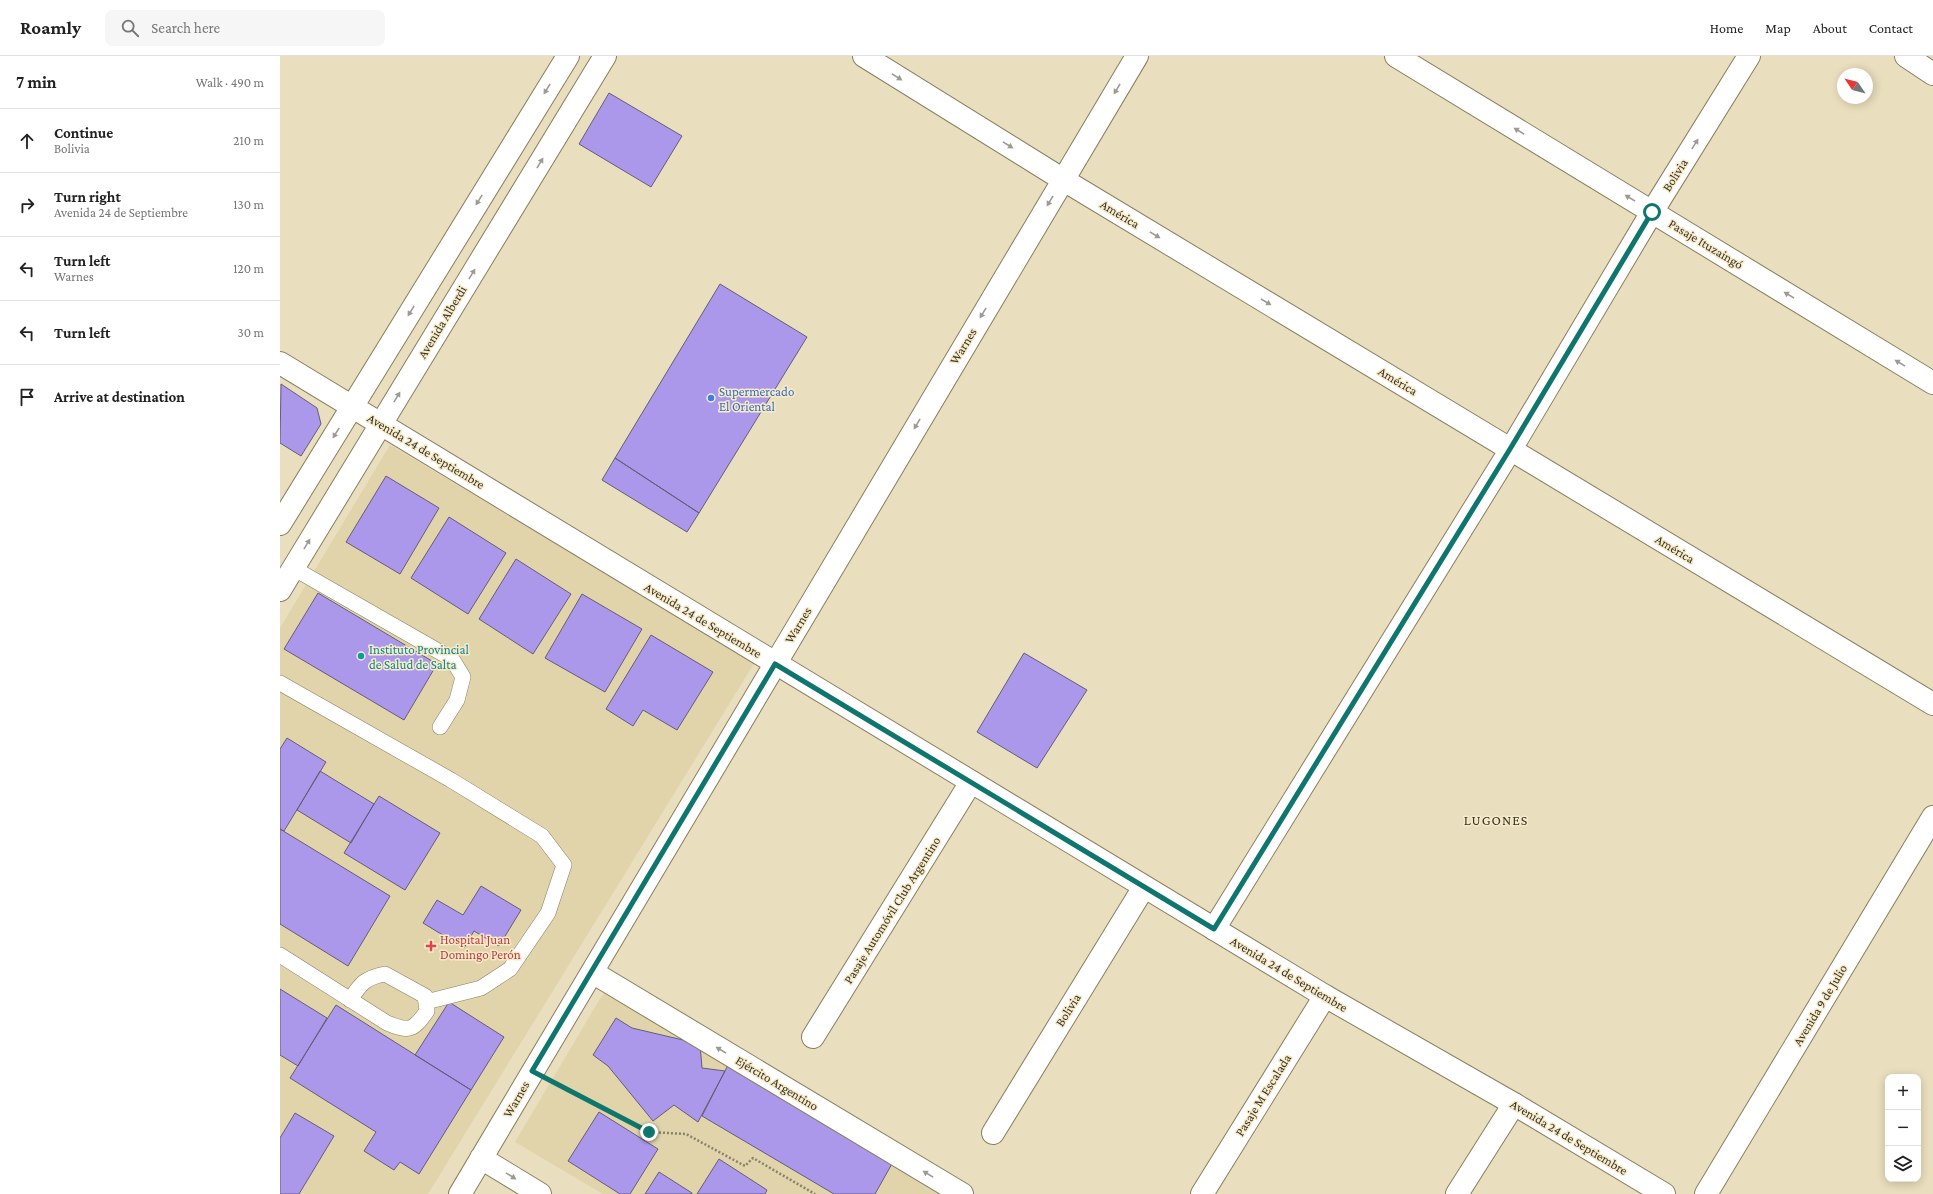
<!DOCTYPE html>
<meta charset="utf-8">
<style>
:root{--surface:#fff;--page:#f6f6f6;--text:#222;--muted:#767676;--line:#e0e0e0}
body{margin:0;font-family:"Crimson Pro",serif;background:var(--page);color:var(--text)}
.controls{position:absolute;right:12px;bottom:12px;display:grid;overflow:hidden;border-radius:8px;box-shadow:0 2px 10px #0003}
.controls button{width:36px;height:36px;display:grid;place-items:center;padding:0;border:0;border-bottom:1px solid var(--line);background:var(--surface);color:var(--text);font:20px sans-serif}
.compass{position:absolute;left:1557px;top:12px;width:36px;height:36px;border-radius:50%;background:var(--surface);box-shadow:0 2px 10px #0003;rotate:305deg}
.stop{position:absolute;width:12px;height:12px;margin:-9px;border:3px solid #0f766e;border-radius:50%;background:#fff}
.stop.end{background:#0f766e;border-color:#fff;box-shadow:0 1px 4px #0008}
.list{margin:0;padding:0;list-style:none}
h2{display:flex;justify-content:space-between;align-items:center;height:52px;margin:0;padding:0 16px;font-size:17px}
h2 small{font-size:13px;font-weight:400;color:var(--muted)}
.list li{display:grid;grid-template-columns:26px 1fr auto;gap:12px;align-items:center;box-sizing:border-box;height:64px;padding:0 16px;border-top:1px solid var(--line)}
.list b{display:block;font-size:15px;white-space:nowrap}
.list p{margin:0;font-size:13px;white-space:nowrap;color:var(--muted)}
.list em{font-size:13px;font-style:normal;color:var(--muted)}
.icon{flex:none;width:22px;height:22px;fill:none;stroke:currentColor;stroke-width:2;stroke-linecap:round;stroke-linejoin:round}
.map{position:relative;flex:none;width:1653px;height:1138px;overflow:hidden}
header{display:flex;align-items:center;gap:24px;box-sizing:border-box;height:56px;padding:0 20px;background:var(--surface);border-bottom:1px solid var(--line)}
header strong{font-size:19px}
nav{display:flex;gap:22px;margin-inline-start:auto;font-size:14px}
.search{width:280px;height:36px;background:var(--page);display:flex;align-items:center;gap:10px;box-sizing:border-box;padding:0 14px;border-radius:8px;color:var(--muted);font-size:15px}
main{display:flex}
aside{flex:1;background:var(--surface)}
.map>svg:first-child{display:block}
</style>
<header>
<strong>Roamly</strong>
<div class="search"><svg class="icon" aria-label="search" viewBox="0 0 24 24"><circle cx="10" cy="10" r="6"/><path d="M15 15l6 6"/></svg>Search here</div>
<nav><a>Home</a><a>Map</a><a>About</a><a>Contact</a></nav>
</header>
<main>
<aside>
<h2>7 min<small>Walk · 490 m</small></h2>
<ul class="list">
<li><svg class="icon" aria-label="ahead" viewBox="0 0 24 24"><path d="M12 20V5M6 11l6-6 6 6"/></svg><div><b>Continue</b><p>Bolivia</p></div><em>210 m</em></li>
<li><svg class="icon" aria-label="right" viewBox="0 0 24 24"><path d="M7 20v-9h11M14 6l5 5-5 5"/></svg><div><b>Turn right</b><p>Avenida 24 de Septiembre</p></div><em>130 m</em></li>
<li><svg class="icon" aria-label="left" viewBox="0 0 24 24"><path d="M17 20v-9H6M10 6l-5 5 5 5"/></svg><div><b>Turn left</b><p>Warnes</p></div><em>120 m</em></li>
<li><svg class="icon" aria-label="left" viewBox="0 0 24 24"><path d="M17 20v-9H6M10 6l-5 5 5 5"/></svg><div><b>Turn left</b></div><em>30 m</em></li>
<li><svg class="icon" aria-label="arrive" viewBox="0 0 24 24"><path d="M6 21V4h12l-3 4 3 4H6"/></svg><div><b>Arrive at destination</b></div></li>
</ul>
</aside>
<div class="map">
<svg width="1653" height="1138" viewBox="0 0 1653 1138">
<rect width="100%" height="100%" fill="#e9debd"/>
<path fill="#e1d4ab" d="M110 389 475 606 148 1138H0V572Z
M327 931 669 1138H323L235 1086Z"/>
<path fill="#ab98eb" stroke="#635d79" d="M329 37 402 80 371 131 299 88Z
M440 228 527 281 419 457 335 402Z
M1 328 37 352 41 368 21 400 0 387Z
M335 402 419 457 407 476 322 424Z
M106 420 159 452 120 518 66 486Z
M169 461 226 497 188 558 131 522Z
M236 503 291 538 253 598 199 563Z
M38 537 157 608 124 664 4 593Z
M302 538 362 573 325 636 265 602Z
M371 579 433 616 397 674 363 654 353 670 326 653Z
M744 597 807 634 757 712 697 676Z
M7 682 46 706 4 775 0 773V693Z
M40 715 94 748 71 787 17 754Z
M99 740 160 777 125 834 64 797Z
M0 773 110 840 68 910 0 868Z
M201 830 241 854 219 890 194 875 184 892 143 867 157 844 183 859Z
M0 933 47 962 18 1010 0 999Z
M169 946 224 981 191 1034 135 999Z
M56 949 191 1034 139 1118 120 1106 114 1114 84 1095 96 1076 10 1022Z
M336 962 352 972 420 988 422 1012 445 1015 418 1066 394 1049 373 1065 328 1010 313 999Z
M449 1007 613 1106 595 1138H554L422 1060Z
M319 1056 378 1093 350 1138H340L288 1105Z
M15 1057 54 1080 19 1138H0V1082Z
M439 1103 487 1134 485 1138H417Z
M379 1116 412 1137V1138H365Z"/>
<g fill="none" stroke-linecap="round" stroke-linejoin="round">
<g stroke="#897f61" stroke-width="16">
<path id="lane" d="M13 512 172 603 183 621 177 644 160 671
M0 627 171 724 262 780 284 809 268 857 230 913 201 932 146 946
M0 899 107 967C129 976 133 975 147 955L145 940 105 918C85 922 81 927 70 944"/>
</g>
<g stroke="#897f61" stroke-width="24">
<path id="street" d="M584 0 782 123 1653 648
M1116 0 1653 327
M1626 0 1653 18
M934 873 1231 393 1372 156 1469 0
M312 916 682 1138
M533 981 691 726
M713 1077 864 831
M201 1102 260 1138
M180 1138 857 0
M922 1138 1045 940
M1177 1138 1234 1048"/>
</g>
<g stroke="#897f61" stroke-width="24">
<path id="secondary" d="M0 307 1045 940 1234 1048 1384 1138
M0 468 288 0
M0 534 325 0
M1426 1138 1653 761"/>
</g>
<path stroke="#88816b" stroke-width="2.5" stroke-dasharray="2 2" stroke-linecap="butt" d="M275 1027 369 1076 406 1078 465 1110 473 1102 535 1138"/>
<use href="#lane" stroke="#fff" stroke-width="15"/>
<use href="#street" stroke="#fff" stroke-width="22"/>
<use href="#secondary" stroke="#fff" stroke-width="22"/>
</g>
<defs><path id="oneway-solid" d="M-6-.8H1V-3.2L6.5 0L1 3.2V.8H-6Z"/></defs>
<g fill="#9c9a93">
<use href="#oneway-solid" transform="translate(617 21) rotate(32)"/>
<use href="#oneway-solid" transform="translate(267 33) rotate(122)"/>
<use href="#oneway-solid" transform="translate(837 33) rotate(121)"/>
<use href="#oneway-solid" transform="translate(1239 75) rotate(-149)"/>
<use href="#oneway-solid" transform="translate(1415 88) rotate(-58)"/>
<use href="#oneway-solid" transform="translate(728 89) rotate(32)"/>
<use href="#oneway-solid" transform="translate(260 107) rotate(-59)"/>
<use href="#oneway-solid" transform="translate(1350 142) rotate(-149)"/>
<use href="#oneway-solid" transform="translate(199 144) rotate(122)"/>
<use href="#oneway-solid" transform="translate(770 145) rotate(121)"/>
<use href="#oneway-solid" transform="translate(875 179) rotate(31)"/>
<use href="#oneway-solid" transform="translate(192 218) rotate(-59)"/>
<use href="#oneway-solid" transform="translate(1509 239) rotate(-149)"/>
<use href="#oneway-solid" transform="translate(986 246) rotate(31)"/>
<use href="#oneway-solid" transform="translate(131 255) rotate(122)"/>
<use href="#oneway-solid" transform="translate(703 257) rotate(121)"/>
<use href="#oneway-solid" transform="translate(1620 307) rotate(-149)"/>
<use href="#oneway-solid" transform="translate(117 341) rotate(-59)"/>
<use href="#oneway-solid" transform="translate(637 368) rotate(121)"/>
<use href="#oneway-solid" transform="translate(56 377) rotate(122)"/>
<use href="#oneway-solid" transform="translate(27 488) rotate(-59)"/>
<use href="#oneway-solid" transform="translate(441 994) rotate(-149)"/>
<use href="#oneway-solid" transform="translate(648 1118) rotate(-149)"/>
<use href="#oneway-solid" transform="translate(231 1120) rotate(32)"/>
</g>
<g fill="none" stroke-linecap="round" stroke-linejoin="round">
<path stroke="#0f766e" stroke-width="5" d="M369 1076 252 1015 495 608 934 873 1230 393 1372 156"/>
</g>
<circle fill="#3f7fe0" stroke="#f7ebca" stroke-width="1.5" cx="431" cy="342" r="4"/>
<circle fill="#0f9aa8" stroke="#f7ebca" stroke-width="1.5" cx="81" cy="600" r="4"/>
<path fill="#e0444e" stroke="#f7ebca" stroke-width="1.5" d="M149 884h4v4h4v4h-4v4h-4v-4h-4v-4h4z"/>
<g text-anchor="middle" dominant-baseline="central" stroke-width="3" stroke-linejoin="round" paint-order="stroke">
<g font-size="13" fill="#383427" stroke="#f7ebca">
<text transform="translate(1395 119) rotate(-58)">Bolivia</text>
<text transform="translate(840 158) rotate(31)">América</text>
<text transform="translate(1426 188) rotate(31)">Pasaje Ituzaingó</text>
<text transform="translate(162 266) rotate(-59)">Avenida Alberdi</text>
<text transform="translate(683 290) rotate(-59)">Warnes</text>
<text transform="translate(1118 325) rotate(31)">América</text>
<text transform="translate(146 395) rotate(31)">Avenida 24 de Septiembre</text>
<text transform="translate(1395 493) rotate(31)">América</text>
<text transform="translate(423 564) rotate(31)">Avenida 24 de Septiembre</text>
<text transform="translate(518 569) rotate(-59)">Warnes</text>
<text transform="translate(612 854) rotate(-58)">Pasaje Automóvil Club Argentino</text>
<text transform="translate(1009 918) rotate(31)">Avenida 24 de Septiembre</text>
<text transform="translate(1540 949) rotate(-59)">Avenida 9 de Julio</text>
<text transform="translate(788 954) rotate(-58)">Bolivia</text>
<text transform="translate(497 1027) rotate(31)">Ejército Argentino</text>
<text transform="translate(983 1039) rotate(-58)">Pasaje M Escalada</text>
<text transform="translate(236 1043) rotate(-60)">Warnes</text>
<text transform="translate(1289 1081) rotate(31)">Avenida 24 de Septiembre</text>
</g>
<g font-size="13" fill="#366cbe" stroke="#f7ebca" text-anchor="start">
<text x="439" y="335">Supermercado<tspan x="439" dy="15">El Oriental</tspan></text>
</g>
<g font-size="13" fill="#0d838f" stroke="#f7ebca" text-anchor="start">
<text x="89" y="593">Instituto Provincial<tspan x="89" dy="15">de Salud de Salta</tspan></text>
</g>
<g font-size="13" fill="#be3a42" stroke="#f7ebca" text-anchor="start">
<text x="160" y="883">Hospital Juan<tspan x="160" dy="15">Domingo Perón</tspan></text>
</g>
<g font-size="14" letter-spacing="1" fill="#383427" stroke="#f7ebca">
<text x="1216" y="764">LUGONES</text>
</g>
</g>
</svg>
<div class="controls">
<button>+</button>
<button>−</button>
<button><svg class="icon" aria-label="layers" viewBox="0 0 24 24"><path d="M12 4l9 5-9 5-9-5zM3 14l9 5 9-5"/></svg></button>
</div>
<svg class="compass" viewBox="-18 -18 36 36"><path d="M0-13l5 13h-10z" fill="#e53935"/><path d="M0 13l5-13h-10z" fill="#767676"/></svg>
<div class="stop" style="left:1372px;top:156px"></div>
<div class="stop end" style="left:369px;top:1076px"></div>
</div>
</main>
